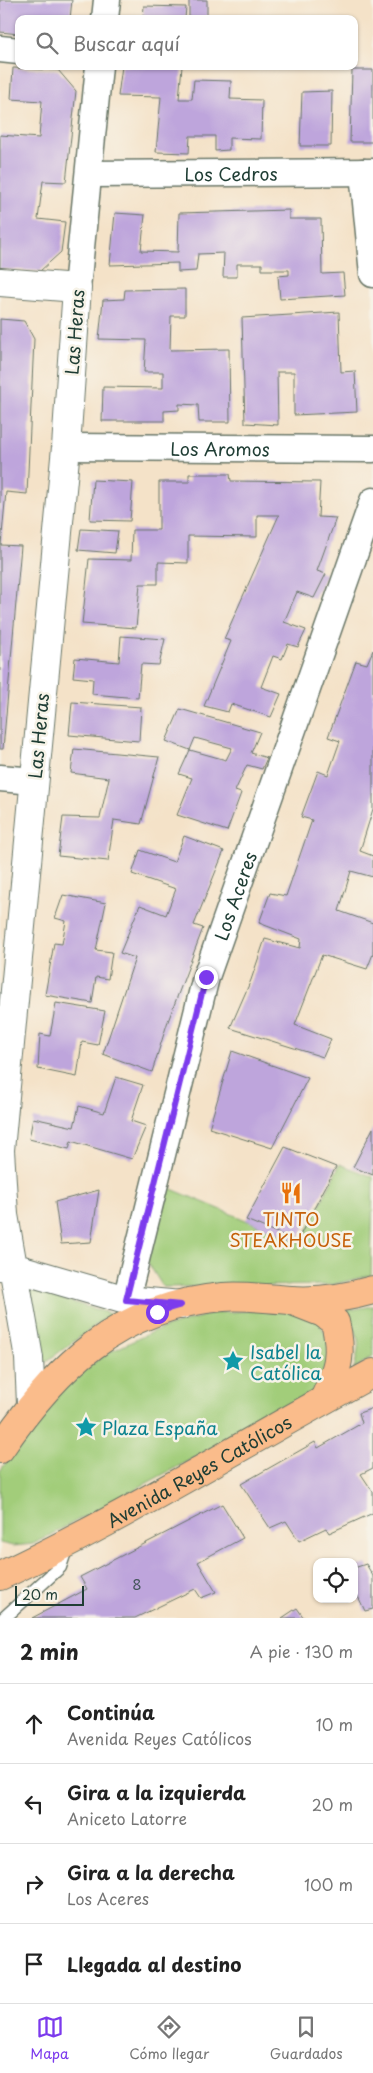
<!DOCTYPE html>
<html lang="es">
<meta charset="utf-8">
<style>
:root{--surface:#fff;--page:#f6f6f6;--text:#222;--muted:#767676;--line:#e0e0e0;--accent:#7c3aed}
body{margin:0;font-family:"Playpen Sans",sans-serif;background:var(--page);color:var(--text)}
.controls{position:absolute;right:15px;bottom:15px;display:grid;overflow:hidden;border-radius:10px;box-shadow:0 1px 4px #0004}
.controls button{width:45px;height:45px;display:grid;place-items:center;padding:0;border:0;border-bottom:1px solid var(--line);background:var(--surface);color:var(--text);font:25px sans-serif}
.scale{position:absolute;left:15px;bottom:12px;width:69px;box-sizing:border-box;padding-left:5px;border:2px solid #1f3d34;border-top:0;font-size:14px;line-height:18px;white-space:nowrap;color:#1f3d34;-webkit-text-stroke:4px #f7f3e8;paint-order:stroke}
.stop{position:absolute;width:15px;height:15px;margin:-11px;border:4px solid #7c3aed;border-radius:50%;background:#fff}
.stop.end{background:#7c3aed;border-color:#fff;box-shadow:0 1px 5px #0008}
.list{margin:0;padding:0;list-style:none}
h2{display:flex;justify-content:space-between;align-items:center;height:65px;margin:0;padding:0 20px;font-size:21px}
h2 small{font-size:16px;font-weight:400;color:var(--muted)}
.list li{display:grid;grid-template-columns:32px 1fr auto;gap:15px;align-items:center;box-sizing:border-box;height:80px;padding:0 20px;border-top:1px solid var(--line)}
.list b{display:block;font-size:19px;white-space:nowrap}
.list p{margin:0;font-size:16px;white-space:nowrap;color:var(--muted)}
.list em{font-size:16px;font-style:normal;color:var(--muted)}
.icon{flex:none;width:28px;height:28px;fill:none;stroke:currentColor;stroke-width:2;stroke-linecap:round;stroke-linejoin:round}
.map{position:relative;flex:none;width:373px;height:1618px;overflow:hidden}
.search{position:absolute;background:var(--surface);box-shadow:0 1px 4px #0004;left:15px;right:15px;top:15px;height:55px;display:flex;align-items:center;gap:12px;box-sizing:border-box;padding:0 18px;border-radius:10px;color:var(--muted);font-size:19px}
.sheet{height:385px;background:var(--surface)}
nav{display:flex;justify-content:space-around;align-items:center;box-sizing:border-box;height:70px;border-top:1px solid var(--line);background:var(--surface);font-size:14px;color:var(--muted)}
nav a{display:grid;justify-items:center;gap:2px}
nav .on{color:var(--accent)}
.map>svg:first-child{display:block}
</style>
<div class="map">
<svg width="373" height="1618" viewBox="0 0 373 1618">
<rect width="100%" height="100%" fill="#f7f3e8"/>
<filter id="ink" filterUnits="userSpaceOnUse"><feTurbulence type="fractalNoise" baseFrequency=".02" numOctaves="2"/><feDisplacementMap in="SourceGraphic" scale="10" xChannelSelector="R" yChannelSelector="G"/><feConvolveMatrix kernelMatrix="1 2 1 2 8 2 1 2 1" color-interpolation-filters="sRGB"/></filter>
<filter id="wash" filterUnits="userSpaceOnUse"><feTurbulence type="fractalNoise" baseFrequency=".0096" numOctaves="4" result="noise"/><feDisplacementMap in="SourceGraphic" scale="20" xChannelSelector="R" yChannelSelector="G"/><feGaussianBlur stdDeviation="1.12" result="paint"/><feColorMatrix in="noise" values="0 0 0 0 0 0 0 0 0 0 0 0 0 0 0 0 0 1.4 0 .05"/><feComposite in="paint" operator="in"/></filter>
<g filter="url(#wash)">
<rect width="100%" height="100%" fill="#f4e2c8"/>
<path fill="#a2cd7a" stroke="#608557" d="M340 1164 373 1177 371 1275 331 1285 163 1287 147 1261 169 1188 301 1243Z
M29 1289 111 1314 43 1364Z
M373 1306V1356L354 1369C361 1339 361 1336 343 1311Z
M284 1309 318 1319 332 1349 315 1393 33 1544 13 1546 0 1543V1471L46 1406 77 1374 108 1353 152 1332 213 1313Z"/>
<g id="blocks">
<path fill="#bea5dc" d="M0 0H72L70 19H19V34L0 32Z
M189 0H207V19H189Z
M144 6 186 7 185 19H143Z
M122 66H182L179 99H192L194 80 231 81 230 99 262 100 261 139 229 138V150L215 151V136H190L189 153 156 152 161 97 118 96Z
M13 68 58 70 76 91 66 182 43 181 38 219 65 222 61 252 40 271 0 269V135L39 138 42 101 11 99Z
M352 70H373V142H350Z
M332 91 331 146H300L302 92Z
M289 210V219H321L322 274 343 273 345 295 280 299 278 276 289 275V270H262V264H237V277H223L224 253 198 254 196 271 178 272V263L110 265 115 213 145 215 141 251 178 252 179 213Z
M185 289V316H171L170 350 229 349 230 422H199L198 405 179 404V410L164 411V421H102L103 387 163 388V372H144L146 340 99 339 103 300 124 299 125 290Z
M339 312 341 372 355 371 357 412 294 415V372H277L278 425 245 423 242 318Z
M0 319 24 321 34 339 27 494 6 492 1 545 21 546 3 749H0Z
M189 474H230L231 481 320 482 318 517 336 518 317 571 326 574 314 598 297 592 284 622 306 630 298 647 288 644 282 659 273 656 261 687 281 694 271 717 231 704 228 712 204 706 231 641 224 639 279 515H257V537L188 536V563L158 562V584H140L136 628 82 624 89 559 131 560 132 530H159V482H189Z
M93 480 133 482 130 521 90 520Z
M81 529 118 531 115 553 78 550Z
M121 636 165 639 159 665 141 664 138 698 92 694 93 679 73 677 75 658 119 662Z
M373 650V809L360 851 373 856V877L351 871 339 911 373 923V954L367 969 322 955 295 1025 331 1039 323 1057 230 1028 251 980 265 939 300 948 301 939 259 923 270 893 286 896 312 820 301 817 318 771 328 775 340 741 328 737 356 661 367 664Z
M72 702 141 707 139 741 69 735Z
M180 709 260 732 251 753 267 758 262 769 247 765 235 791 241 793 227 831 177 815 192 778 179 774 190 750 226 760 232 748 195 738 190 750 166 741Z
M74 749 159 757 141 824 114 820 108 861 58 856 63 817 100 818 109 778 71 773Z
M184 836 224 851 194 925 203 928 167 1024 152 1072 103 1054 135 958 120 953 140 905 166 915 176 889 132 874 140 850 174 862Z
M63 895 106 903 96 950 112 952 108 979 96 977 92 1003 45 995 54 943 62 944 66 921 55 918Z
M56 1003 105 1011 98 1045 82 1042 77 1077 38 1069 40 1034 50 1036Z
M232 1051 308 1078 272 1148 209 1128Z
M116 1077 143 1085 131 1121 146 1126 132 1159 71 1141 69 1149 29 1139 33 1118 74 1127 79 1106 104 1113Z
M373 1128V1175L353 1167Z
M285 1147 336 1167 297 1241 246 1220Z
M99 1190 91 1242 61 1244 55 1202Z
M373 1408V1468L361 1474 373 1492V1513L329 1533 326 1528 299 1541 286 1521 270 1528 241 1484 315 1442 318 1448 362 1423 359 1413Z
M222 1504 243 1538 198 1562 216 1592 201 1598 195 1589 135 1618H32L87 1589 80 1577Z
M366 1564 373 1576V1609L365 1611 354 1588V1568Z
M297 1608 304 1618H282Z"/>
</g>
</g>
<g filter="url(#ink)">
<use href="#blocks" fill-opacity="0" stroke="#6a7768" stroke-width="1"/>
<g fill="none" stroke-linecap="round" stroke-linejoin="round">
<g stroke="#6a7768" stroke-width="15">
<path id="service" d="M4 1618 60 1567 67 1546"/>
</g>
<g stroke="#6a7768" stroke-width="29">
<g id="minor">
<path d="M105 19 107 0"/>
<path d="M0 49 19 51"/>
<path d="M363 172 373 274"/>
<path id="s1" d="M90 174 373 172"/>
<path d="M77 288 99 66"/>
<path id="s2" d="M66 447 373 449"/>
<path d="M0 778 34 781"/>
<path id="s3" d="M126 1300 206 977 373 501"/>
</g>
</g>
<g stroke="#6a7768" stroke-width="30">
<path id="tertiary" d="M0 282 77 288 66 447 0 1150 4 1215 29 1358 31 1404
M0 1266 12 1267 126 1300 181 1305"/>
</g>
<g stroke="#6a7768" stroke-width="30">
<g id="primary">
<path d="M295 1302 323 1313 335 1322C343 1354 338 1368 325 1397"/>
<path d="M0 1449C56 1367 118 1306 223 1297 246 1295 268 1299 291 1300 317 1302 348 1297 373 1290"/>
<path id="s4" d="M0 1576C128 1516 249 1440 373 1373"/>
</g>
</g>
<use href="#service" stroke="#fff" stroke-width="12"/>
<use href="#minor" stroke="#fff" stroke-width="26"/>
<use href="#tertiary" stroke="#fff" stroke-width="28"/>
<use href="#primary" stroke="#fabc8b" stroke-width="28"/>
</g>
</g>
<g fill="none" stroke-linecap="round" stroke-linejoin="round" filter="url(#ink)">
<path stroke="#7c3aed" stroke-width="6" d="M157 1312 181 1305 126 1300 206 977"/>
</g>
<defs>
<g id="restaurant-bare" transform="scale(1.725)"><path d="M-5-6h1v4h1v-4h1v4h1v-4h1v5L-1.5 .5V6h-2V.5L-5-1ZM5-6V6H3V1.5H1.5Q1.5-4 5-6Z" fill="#e8710a" stroke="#f7f3e8" stroke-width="2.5" paint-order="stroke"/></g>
<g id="sight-bare" transform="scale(1.725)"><path d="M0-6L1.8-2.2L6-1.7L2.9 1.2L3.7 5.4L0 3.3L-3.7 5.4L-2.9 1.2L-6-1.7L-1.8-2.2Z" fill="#0f9aa8" stroke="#f7f3e8" stroke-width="2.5" paint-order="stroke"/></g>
</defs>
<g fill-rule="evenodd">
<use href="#restaurant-bare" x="291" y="1193"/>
<use href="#sight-bare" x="233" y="1361"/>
<use href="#sight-bare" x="86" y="1427"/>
</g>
<g text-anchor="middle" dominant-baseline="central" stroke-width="5" stroke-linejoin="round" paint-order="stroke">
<g font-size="15" fill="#47575e">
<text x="137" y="1583">8</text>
</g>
<g font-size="18" fill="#1f3d34" stroke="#f7f3e8">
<text stroke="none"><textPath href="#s1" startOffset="141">Los Cedros</textPath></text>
<text transform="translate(74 332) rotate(-86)">Las Heras</text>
<text stroke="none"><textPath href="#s2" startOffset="154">Los Aromos</textPath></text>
<text transform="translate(38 736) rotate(-85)">Las Heras</text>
<text stroke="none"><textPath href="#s3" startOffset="419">Los Aceres</textPath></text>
<text stroke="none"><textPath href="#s4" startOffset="225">Avenida Reyes Católicos</textPath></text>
</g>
<g font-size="18" fill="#c56008" stroke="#f7f3e8">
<text x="291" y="1218">TINTO<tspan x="291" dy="21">STEAKHOUSE</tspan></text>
</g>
<g font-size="18" fill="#0d838f" stroke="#f7f3e8" text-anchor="start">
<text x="250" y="1351">Isabel la<tspan x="250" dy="21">Católica</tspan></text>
<text x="102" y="1427">Plaza España</text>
</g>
</g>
</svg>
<div class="controls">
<button><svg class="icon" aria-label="locate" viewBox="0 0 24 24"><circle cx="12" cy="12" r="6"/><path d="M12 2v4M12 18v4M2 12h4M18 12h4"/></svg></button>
</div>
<div class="scale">20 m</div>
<div class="stop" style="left:157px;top:1312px"></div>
<div class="stop end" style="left:206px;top:977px"></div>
<div class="search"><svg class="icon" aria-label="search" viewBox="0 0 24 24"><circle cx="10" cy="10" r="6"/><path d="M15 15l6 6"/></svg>Buscar aquí</div>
</div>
<section class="sheet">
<h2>2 min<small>A pie · 130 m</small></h2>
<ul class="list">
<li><svg class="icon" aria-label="ahead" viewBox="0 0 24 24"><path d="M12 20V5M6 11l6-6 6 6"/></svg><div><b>Continúa</b><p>Avenida Reyes Católicos</p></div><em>10 m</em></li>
<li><svg class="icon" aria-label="left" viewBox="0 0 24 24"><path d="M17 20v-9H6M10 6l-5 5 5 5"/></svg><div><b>Gira a la izquierda</b><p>Aniceto Latorre</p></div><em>20 m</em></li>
<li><svg class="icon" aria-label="right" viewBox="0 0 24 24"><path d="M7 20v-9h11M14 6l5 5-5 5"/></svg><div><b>Gira a la derecha</b><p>Los Aceres</p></div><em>100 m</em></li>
<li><svg class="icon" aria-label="arrive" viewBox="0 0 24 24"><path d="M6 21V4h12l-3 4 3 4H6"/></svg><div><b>Llegada al destino</b></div></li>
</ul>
</section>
<nav>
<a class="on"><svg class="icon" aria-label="map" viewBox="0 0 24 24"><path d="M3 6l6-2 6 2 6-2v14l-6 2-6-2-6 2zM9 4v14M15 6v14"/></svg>Mapa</a>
<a><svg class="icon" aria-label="directions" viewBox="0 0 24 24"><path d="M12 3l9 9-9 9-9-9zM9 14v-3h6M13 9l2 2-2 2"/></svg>Cómo llegar</a>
<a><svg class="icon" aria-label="saved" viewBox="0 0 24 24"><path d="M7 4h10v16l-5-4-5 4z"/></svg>Guardados</a>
</nav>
